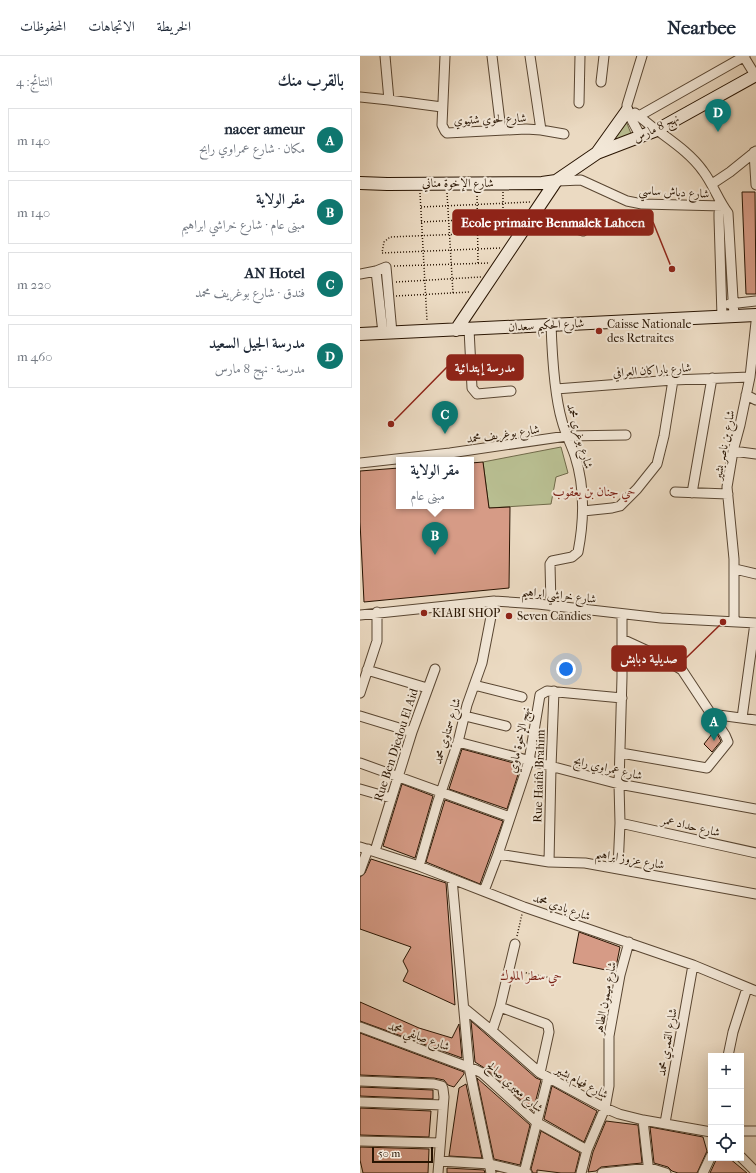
<!DOCTYPE html>
<html lang="ar">
<meta charset="utf-8">
<style>
:root{--surface:#fff;--page:#f2f2f3;--text:#1f2937;--muted:#747a83;--line:#e0e1e3;--accent:#0f766e}
body{margin:0;font-family:"IM FELL French Canon",Amiri,serif;background:var(--page);color:var(--text);direction:rtl}
.controls{position:absolute;right:12px;bottom:12px;display:grid;overflow:hidden;border-radius:0px;box-shadow:0 4px 16px #0002}
.controls button{width:36px;height:36px;display:grid;place-items:center;padding:0;border:0;border-bottom:1px solid var(--line);background:var(--surface);color:var(--text);font:20px sans-serif}
.scale{position:absolute;left:12px;bottom:10px;width:61px;box-sizing:border-box;padding-left:4px;border:2px solid #281402;border-top:0;font-size:11px;line-height:14px;white-space:nowrap;color:#281402;-webkit-text-stroke:3px #f2e7d7;paint-order:stroke}
.you{position:absolute;left:206px;top:613px;width:14px;height:14px;margin:-10px;border:3px solid #fff;border-radius:50%;background:#1a73e8;box-shadow:0 0 0 6px #1a73e833}
.badge{display:grid;place-items:center;width:26px;height:26px;border-radius:50%;background:var(--accent);color:#fff;font-size:13px;font-weight:700}
.pin{position:absolute;translate:-50% -33px;filter:drop-shadow(0 1px 2px #0008)}
.pin::after{content:'';position:absolute;top:21px;width:14px;height:12px;background:inherit;clip-path:polygon(0 0,100% 0,50% 100%)}
.popup{position:absolute;left:36px;top:401px;width:78px;height:52px;box-sizing:border-box;display:grid;place-content:center;border-radius:0px;background:var(--surface);filter:drop-shadow(0 1px 3px #0005);font-size:13px;white-space:nowrap;color:var(--muted)}
.popup b{font-size:15px;color:var(--text)}
.popup::after{content:'';position:absolute;left:50%;top:100%;margin-left:-8px;border:8px solid transparent;border-top-color:var(--surface)}
.list{margin:0;padding:0;list-style:none}
h2{display:flex;justify-content:space-between;align-items:center;height:52px;margin:0;padding:0 16px;font-size:17px}
h2 small{font-size:13px;font-weight:400;color:var(--muted)}
.list li{display:grid;grid-template-columns:26px 1fr auto;gap:12px;align-items:center;box-sizing:border-box;height:64px;margin:0 8px 8px;padding:0 8px;border:1px solid var(--line);border-radius:0px}
.list b{display:block;font-size:15px;white-space:nowrap}
.list p{margin:0;font-size:13px;white-space:nowrap;color:var(--muted)}
.list em{font-size:13px;font-style:normal;color:var(--muted)}
.icon{flex:none;width:22px;height:22px;fill:none;stroke:currentColor;stroke-width:2;stroke-linecap:round;stroke-linejoin:round}
.map{position:relative;flex:none;width:396px;height:1117px;overflow:hidden;direction:ltr}
header{display:flex;align-items:center;gap:24px;box-sizing:border-box;height:56px;padding:0 20px;background:var(--surface);border-bottom:1px solid var(--line)}
header strong{font-size:19px}
nav{display:flex;gap:22px;margin-inline-start:auto;font-size:14px}
main{display:flex}
aside{flex:1;background:var(--surface)}
.map>svg:first-child{display:block}
</style>
<header>
<strong>Nearbee</strong>
<nav><a>الخريطة</a><a>الاتجاهات</a><a>المحفوظات</a></nav>
</header>
<main>
<div class="map">
<svg width="396" height="1117" viewBox="0 0 396 1117">
<rect width="100%" height="100%" fill="#ebdac2"/>
<filter id="stains"><feTurbulence type="fractalNoise" baseFrequency=".005" numOctaves="4"/><feColorMatrix values="0 0 0 0 .2 0 0 0 0 .09 0 0 0 0 .02 0 0 0 .5 -.17"/></filter>
<radialGradient id="worn" r=".72"><stop offset=".6" stop-color="#630" stop-opacity="0"/><stop offset="1" stop-color="#630" stop-opacity=".3"/></radialGradient>
<path fill="#b9bf92" stroke="#706a4a" d="M266 65 272 80 250 87Z
M201 391 208 417 196 421 191 448 129 452 123 406Z"/>
<path fill="#d69b86" stroke="#281402" d="M382 136H395L396 238H386Z
M123 406 129 452 150 451 149 532 4 546 0 466V415L39 412V450H111V407Z
M355 674 361 685 352 696 344 688Z
M102 693 161 709 147 753 89 733Z
M42 728 73 740 55 802 23 790Z
M85 744 143 765 120 828 66 806Z
M11 803 86 827 95 949 43 925 48 915 43 905 51 891 0 873V821L5 817Z
M219 876 260 891 255 916 213 907Z
M0 946 59 972 92 982 99 968 102 1002 0 965Z
M111 965 176 1022 181 1024 173 1055 126 1013 115 1006Z
M0 977 104 1016V1018L94 1031 88 1029 84 1024 74 1022 0 1019Z
M117 1022 170 1069 160 1109 134 1103Z
M106 1028 122 1102 89 1100 99 1032Z
M192 1030 237 1055 224 1086 184 1063Z
M0 1031 73 1034V1043L0 1040Z
M0 1052 71 1055 69 1081 0 1079Z
M246 1065 278 1069 282 1107 241 1111 236 1115 228 1116 233 1096Z
M290 1071 343 1081 347 1095 337 1117H318L312 1115 308 1111 294 1107Z
M181 1075 220 1097 215 1117H201L177 1114V1117H173L171 1113Z
M0 1091 69 1093 68 1117H3L0 1104Z
M357 1102H369L387 1117H350Z
M87 1112 124 1114 125 1117H87Z"/>
<g fill="none" stroke-linecap="round" stroke-linejoin="round">
<g stroke="#594632" stroke-width="11">
<path id="street" d="M25 0 29 44
M85 0 82 69 85 75 87 77 166 73 181 74 204 78
M132 0 141 74
M170 0 181 74
M384 1 395 19
M241 26 244 0
M0 41 29 44 82 51
M219 47 220 0
M275 57 296 74
M279 60 385 0
M297 74C313 86 331 98 343 115 353 128 358 144 368 157L374 260
M281 81 267 55V49L282 0
M394 96 396 129
M198 125 221 124 267 145 282 148 363 150
M352 128 370 116 396 95
M175 157 188 164 223 175
M16 215 23 277
M0 218 16 215 26 211 32 277
M369 248 396 245
M362 260 359 162V157L363 150
M191 268C192 297 194 338 202 365 205 377 211 388 215 400 225 431 224 465 218 496L212 501 192 505 190 508 191 550
M109 273 112 332 117 338 151 335
M196 333 313 324 390 321
M386 339 396 344
M373 395 396 398
M0 407 90 397 207 380 266 379
M315 436 368 438
M332 437 352 322
M223 455 252 452 260 450 277 433 297 408 304 380 313 324
M375 513 396 518
M0 559 134 545 178 548 301 562 396 567
M374 565V503L367 431 373 395 380 369 390 321 396 266
M7 614 67 632
M114 629 162 641
M0 637 17 585V556
M351 658 396 664
M0 660 52 676
M105 660 146 670
M382 662 395 567
M98 686 259 728 396 753
M261 697 347 712 368 686 365 679 322 614 299 600 262 583
M0 707 150 761
M0 733 31 742
M260 767 396 797
M0 791 59 810 164 851 333 909 396 935
M15 795 52 676 75 613
M138 798 189 806 225 807 396 838
M189 806 191 711 194 635
M59 810 77 748 98 686 107 649 122 607 134 545
M258 812 260 767 259 728 262 621V558
M0 815 8 793
M92 823 109 1011 131 1117
M124 835 138 798 169 705 180 639 187 635 262 642
M140 951 186 968 188 970 189 976 180 1017
M104 952 132 975 180 1017 245 1052 259 1058 283 1064 351 1076
M0 971 116 1014 122 1017 176 1066 227 1094
M132 975 140 951 155 888
M368 1000 373 976 387 932
M0 1025 74 1028 82 1030 83 1033 84 1041 78 1117
M0 1046 83 1049
M283 1064 289 1117
M305 1067 333 909
M381 1075H396
M0 1085 80 1087
M381 1101 396 1116
M79 1105 130 1108 167 1117
M164 1117 188 1022
M221 1117 227 1094 245 1052 249 1030V980L260 919 269 886
M242 1117 290 1112 306 1117
M343 1117 351 1100"/>
</g>
<g stroke="#281402" stroke-width="14">
<path id="secondary" d="M237 97 267 55
M0 127 27 128 182 127 196 125
M96 274 196 125 237 97 297 74 396 19
M0 278 396 259"/>
</g>
<path stroke="#281402" stroke-width="1.5" stroke-dasharray="1 2" stroke-linecap="butt" d="M60 137 67 265
M87 137 93 237
M117 137 118 207
M61 151 171 146
M61 166 159 161
M143 176V136
M140 192 22 197 24 186 30 181 149 176
M34 210 130 207
M36 226 121 221
M36 240 110 236
M157 880 162 858
M157 915 196 923"/>
<use href="#street" stroke="#f2e7d7" stroke-width="9"/>
<use href="#secondary" stroke="#f2e7d7" stroke-width="12"/>
</g>
<g fill="#8f2418" stroke="#f2e7d7" stroke-width="1.5">
<circle cx="239" cy="275" r="4"/>
<circle cx="64" cy="557" r="4"/>
<circle cx="149" cy="560" r="4"/>
</g>
<g text-anchor="middle" dominant-baseline="central" stroke-width="4" stroke-linejoin="round" paint-order="stroke">
<g font-size="12" fill="#281402" stroke="#f2e7d7">
<text transform="translate(130 63) rotate(-2)">شارع لحوي شتيوي</text>
<text transform="translate(296 72) rotate(-26)">نهج 8 مارس</text>
<text x="98" y="127">شارع الإخوة مناني</text>
<text transform="translate(314 136) rotate(3)">شارع دباش ساسي</text>
<text transform="translate(186 269) rotate(-3)">شارع الحكيم سعدان</text>
<text transform="translate(292 314) rotate(-4)">شارع باراكان العرافي</text>
<text transform="translate(143 378) rotate(-8)">شارع بوغريف محمد</text>
<text transform="translate(220 380) rotate(74)">شارع بوغري محمد</text>
<text transform="translate(364 389) rotate(-79)">شارع بن ناصر بشير</text>
<text transform="translate(199 539) rotate(6)">شارع خراشي ابراهيم</text>
<text transform="translate(87 675) rotate(-73)">شارع سمتاوي محمد</text>
<text transform="translate(159 684) rotate(-78)">نهج الإخوة ماوي</text>
<text transform="translate(36 689) rotate(-72)">Rue Ben Djedou El Aid</text>
<text transform="translate(248 712) rotate(13)">شارع عمراوي رابح</text>
<text transform="translate(179 720) rotate(-88)">Rue Haifa Brahim</text>
<text transform="translate(331 770) rotate(13)">شارع حداد عمر</text>
<text transform="translate(270 803) rotate(10)">شارع عزوز ابراهيم</text>
<text transform="translate(202 851) rotate(19)">شارع بادي محمد</text>
<text transform="translate(245 942) rotate(-79)">شارع ميمون الطاهر</text>
<text transform="translate(59 980) rotate(20)">شارع صايفي محمد</text>
<text transform="translate(307 986) rotate(-80)">شارع القمري محمد</text>
<text transform="translate(222 1026) rotate(28)">شارع فهام بشير</text>
<text transform="translate(155 1031) rotate(41)">شارع معيري صالح</text>
</g>
<g font-size="12" fill="#281402" stroke="#f2e7d7" text-anchor="start">
<text x="247" y="268">Caisse Nationale<tspan x="247" dy="14">des Retraites</tspan></text>
<text x="72" y="557">KIABI SHOP</text>
<text x="157" y="560">Seven Candies</text>
</g>
<g font-size="13" fill="#7a1f14" stroke="#f2e7d7">
<text x="234" y="435">حي جنان بن يعقوب</text>
<text x="171" y="919">حي سطر الملوك</text>
</g>
</g>
<path fill="none" stroke="#8f2418" stroke-width="1.5" d="M312 213L293 166M31 368L87 311M363 566L326 602"/>
<g fill="#8f2418" stroke="#f2e7d7" stroke-width="1.5">
<circle cx="312" cy="213" r="4"/>
<circle cx="31" cy="368" r="4"/>
<circle cx="363" cy="566" r="4"/>
</g>
<g fill="#8f2418" stroke="#8f2418" stroke-width="1.5">
<rect x="93" y="154" width="200" height="25" rx="4"/>
<rect x="87" y="299" width="76" height="25" rx="4"/>
<rect x="252" y="590" width="74" height="25" rx="4"/>
</g>
<g font-size="13" text-anchor="middle" font-weight="bold" fill="#fff">
<text x="193" y="171">Ecole primaire Benmalek Lahcen</text>
<text x="125" y="316">مدرسة إبتدائية</text>
<text x="289" y="607">صديلية دبابش</text>
</g>
<rect width="100%" height="100%" filter="url(#stains)"/>
<rect width="100%" height="100%" fill="url(#worn)"/>
</svg>
<div class="controls">
<button>+</button>
<button>−</button>
<button><svg class="icon" aria-label="locate" viewBox="0 0 24 24"><circle cx="12" cy="12" r="6"/><path d="M12 2v4M12 18v4M2 12h4M18 12h4"/></svg></button>
</div>
<div class="scale">50 m</div>
<div class="you"></div>
<div class="pin badge" style="left:354px;top:685px">A</div>
<div class="pin badge" style="left:75px;top:499px">B</div>
<div class="popup"><b>مقر الولاية</b>مبنى عام</div>
<div class="pin badge" style="left:85px;top:378px">C</div>
<div class="pin badge" style="left:358px;top:76px">D</div>
</div>
<aside>
<h2>بالقرب منك<small>النتائج: 4</small></h2>
<ul class="list">
<li><span class="badge">A</span><div><b>nacer ameur</b><p>مكان · شارع عمراوي رابح</p></div><em>140 m</em></li>
<li><span class="badge">B</span><div><b>مقر الولاية</b><p>مبنى عام · شارع خراشي ابراهيم</p></div><em>140 m</em></li>
<li><span class="badge">C</span><div><b>AN Hotel</b><p>فندق · شارع بوغريف محمد</p></div><em>220 m</em></li>
<li><span class="badge">D</span><div><b>مدرسة الجيل السعيد</b><p>مدرسة · نهج 8 مارس</p></div><em>460 m</em></li>
</ul>
</aside>
</main>
